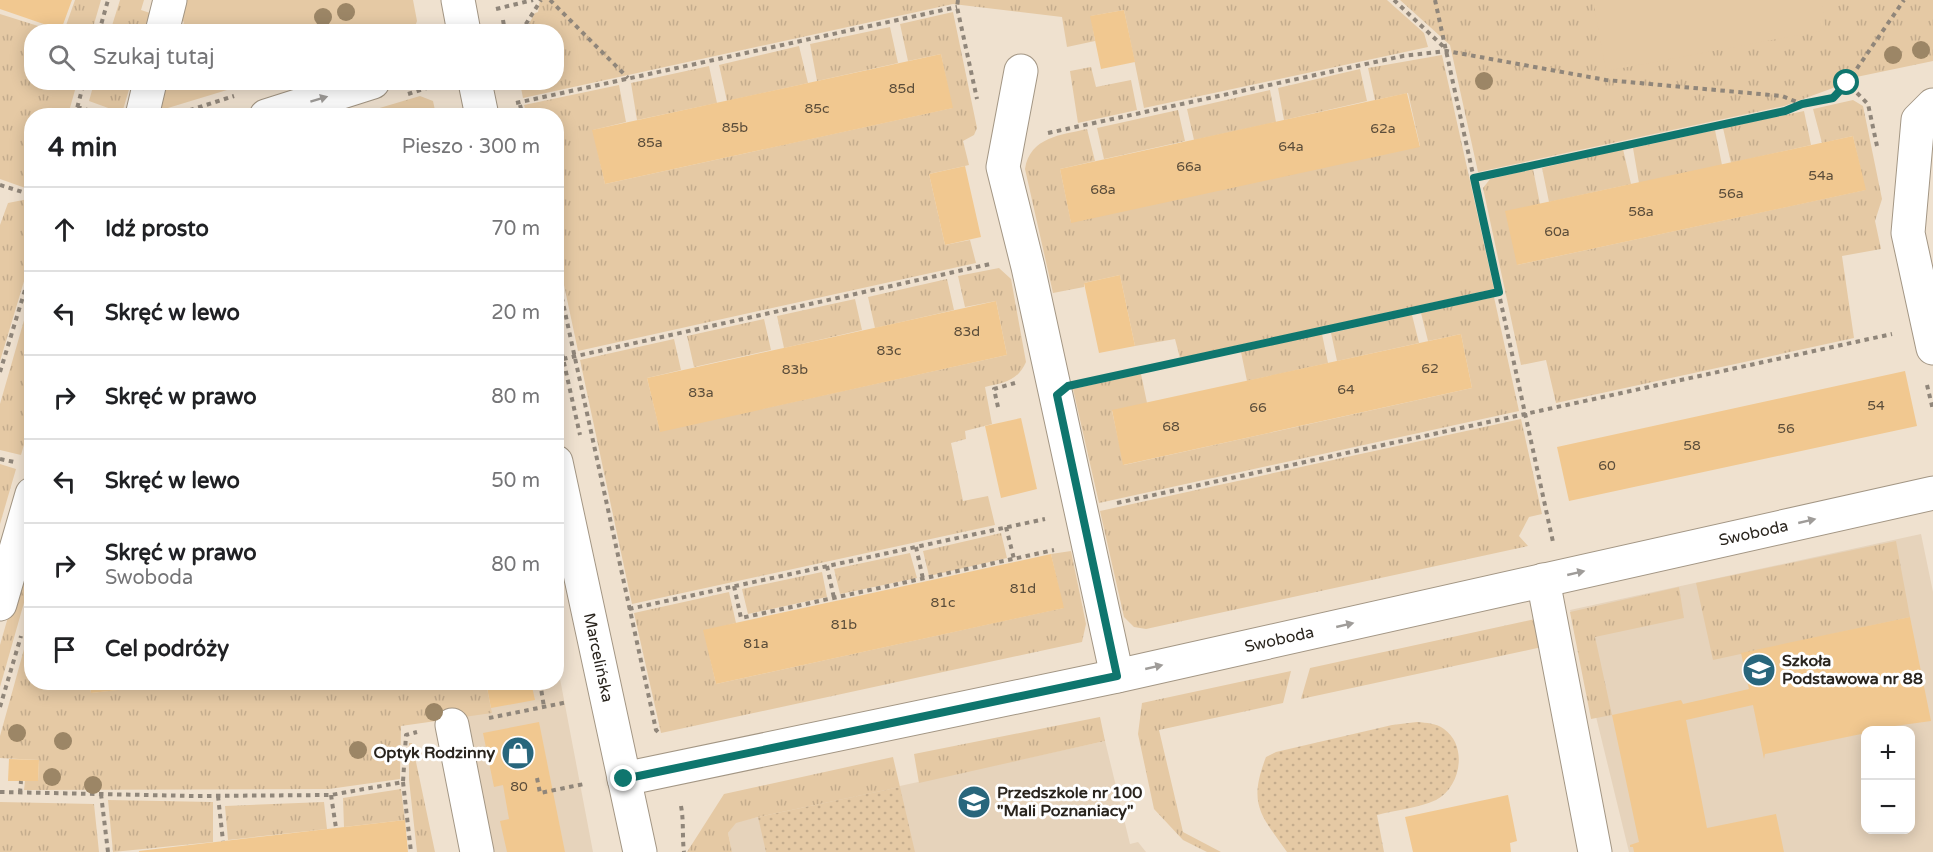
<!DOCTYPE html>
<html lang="pl">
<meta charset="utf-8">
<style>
:root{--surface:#fff;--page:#f6f6f6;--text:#202124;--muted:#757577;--line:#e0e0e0}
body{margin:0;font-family:"Varela Round",sans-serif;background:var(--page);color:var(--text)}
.controls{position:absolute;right:18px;bottom:18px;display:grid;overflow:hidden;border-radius:12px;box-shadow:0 3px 15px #0003}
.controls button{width:54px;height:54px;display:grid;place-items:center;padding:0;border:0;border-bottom:2px solid var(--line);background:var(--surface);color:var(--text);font:30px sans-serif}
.stop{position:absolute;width:18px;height:18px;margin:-14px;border:4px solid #0f766e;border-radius:50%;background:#fff}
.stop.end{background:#0f766e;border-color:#fff;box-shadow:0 2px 6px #0008}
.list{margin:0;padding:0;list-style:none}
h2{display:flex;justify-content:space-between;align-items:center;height:78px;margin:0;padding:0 24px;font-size:26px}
h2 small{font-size:20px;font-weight:400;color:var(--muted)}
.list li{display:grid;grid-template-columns:39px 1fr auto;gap:18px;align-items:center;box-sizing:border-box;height:84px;padding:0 24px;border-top:2px solid var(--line)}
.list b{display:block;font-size:22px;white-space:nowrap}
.list p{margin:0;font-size:20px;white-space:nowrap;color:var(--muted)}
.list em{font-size:20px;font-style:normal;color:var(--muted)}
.icon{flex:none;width:33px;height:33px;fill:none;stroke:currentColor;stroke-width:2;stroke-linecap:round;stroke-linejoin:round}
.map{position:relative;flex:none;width:1933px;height:852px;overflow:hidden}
.search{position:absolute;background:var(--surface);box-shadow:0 3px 15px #0003;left:24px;top:24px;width:540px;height:66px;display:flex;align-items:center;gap:15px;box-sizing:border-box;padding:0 21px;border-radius:24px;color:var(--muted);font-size:22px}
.panel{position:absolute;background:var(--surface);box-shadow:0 3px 15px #0003;left:24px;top:108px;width:540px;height:582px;border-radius:24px}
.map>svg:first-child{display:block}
</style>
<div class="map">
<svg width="1933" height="852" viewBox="0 0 1933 852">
<defs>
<pattern id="grass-tufts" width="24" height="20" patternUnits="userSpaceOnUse" patternTransform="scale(1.5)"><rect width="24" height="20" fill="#e5c9a4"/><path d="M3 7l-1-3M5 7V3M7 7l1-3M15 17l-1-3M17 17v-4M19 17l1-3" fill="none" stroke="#c4ac8d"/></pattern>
<pattern id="park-dots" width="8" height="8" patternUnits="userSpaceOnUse" patternTransform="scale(1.5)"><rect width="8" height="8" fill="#e5c9a4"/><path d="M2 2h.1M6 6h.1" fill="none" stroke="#c4ac8d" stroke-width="1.8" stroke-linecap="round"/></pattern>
</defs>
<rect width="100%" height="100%" fill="#efe1cf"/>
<path fill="#e6d3bb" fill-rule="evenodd" d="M1921 534 1933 592V852H1629L1570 610ZM1866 730H1910V830H1866Z
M557 663 593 852H483L458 718 491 708 486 683 556 682Z
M1105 741 1130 844 1138 842 1146 852H732L728 833 736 822Z"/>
<path fill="url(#grass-tufts)" d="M75 0H101L92 31H64Z
M120 0H144L141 10 153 14 155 31 110 32Z
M540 0H1387L1424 33 1428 47 1144 108 1124 10 1091 16 1095 41 1067 47 1062 17 953 4 523 98 520 83 556 82V32L525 31 535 13 538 12Z
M1400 0H1933V61L1842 80 1833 88 1784 106 1478 172 1450 45Z
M953 12 977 128 974 135 963 141 969 165 929 174 945 245 970 240 976 263 578 351 557 252 556 116 527 115 524 105 619 85 626 122 593 130 605 184 952 108 941 54 908 61 900 24Z
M0 14 54 31 32 32V82L77 83 68 115 32 116 31 190 0 179Z
M890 27 898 63 817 81 810 44Z
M799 46 808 83 727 101 719 65Z
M1442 55 1494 289 1180 358 1175 339 1135 346 1120 275 1084 283V287L1053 293 1025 169C1030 137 1061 135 1087 129L1095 161 1060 169 1071 222 1420 146 1408 93 1375 100 1368 68Z
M709 66 717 103 637 120 631 83Z
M1091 67 1096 87 1131 80 1137 110 1078 123 1070 71Z
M1360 69 1367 101 1284 120 1278 88Z
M94 83H131L122 113 89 101Z
M1270 90 1276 122 1194 140 1187 109Z
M420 96 433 101 436 115H356Z
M1853 100 1863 106 1882 199 1875 221 1881 249 1842 256 1854 338 1556 403 1546 360 1521 365 1483 188 1490 179 1533 169 1540 204 1517 265 1865 190 1853 136 1822 143 1813 109Z
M1178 110 1185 141 1104 159 1097 128Z
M1804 111 1811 145 1731 163 1723 128Z
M1715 130 1722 165 1639 183 1633 148Z
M1623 149 1631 184 1549 202 1542 168Z
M28 199 31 200V258L0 361V225L8 203Z
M999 268 1011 279 1026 362C1018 381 1003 383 985 387L992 424 965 431 966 439 951 443 963 501 988 496 995 525 632 604 580 360 674 339 681 370 647 378 660 431 1007 355 996 301 965 307 958 276Z
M947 279 954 310 875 328 868 297Z
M31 296V420L21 455 0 450V404Z
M1494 297 1519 411 1099 503 1073 389 1141 374 1147 403 1112 411 1124 465 1472 388 1461 334 1428 341 1421 313Z
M855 299 862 330 784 348 777 316Z
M1412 315 1419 343 1337 361 1331 333Z
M764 319 771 350 694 367 687 336Z
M1322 334 1328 363 1247 381 1241 352Z
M1521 419 1542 514 1529 517 1519 536 1528 546 1146 629 1134 627 1124 617 1100 511Z
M0 464 16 469 0 524Z
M1001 533 1007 558 929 576 923 551Z
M31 537V578L0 687V645Z
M1896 541 1910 617 1713 660 1696 583Z
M1071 551 1086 624 1082 642 661 733 634 613 729 592 736 623 704 631 716 684 1063 608 1051 554Z
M910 553 917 578 840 594 834 569Z
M822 572 827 597 748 614 742 589Z
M1679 587 1684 618 1595 637 1612 715 1591 719 1570 612Z
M1535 619 1542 647 1301 699 1310 668Z
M31 624 32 682 89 683 91 693 187 682 486 683 492 713 401 726 400 779 329 789 24 790 25 781H38L39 760 0 758V736Z
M1291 671 1283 703 1159 730 1183 832 1221 852H1207L1183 840 1154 809 1138 734 1142 703Z
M1100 717 1105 741 919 783 914 754Z
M409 743H412L435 852H417L409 780Z
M893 757 900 787 758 817 736 823 728 833 732 852H687L724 794Z
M401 789 405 820 344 827 343 798Z
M108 800 213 802V842L113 852Z
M0 802 94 804 99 852H0Z
M324 802 327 829 228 840 225 806Z"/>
<path fill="url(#park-dots)" d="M1417 722C1427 723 1436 723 1444 729 1468 746 1461 787 1436 800 1419 808 1395 810 1377 815L1384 852H1287C1260 814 1248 804 1266 757L1276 752 1392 725Z
M900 787 915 852H766L758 817Z"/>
<path fill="#e5c9a4" d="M177 0H413L417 21 413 32H181L184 22 178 17Z
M1593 0H1821L1826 30 1606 71Z
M164 83H250L158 111Z"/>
<path fill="#f1c890" d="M0 0H72L61 30 0 9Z
M1124 10 1135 62 1101 69 1090 16Z
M941 54 953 108 605 184 592 130Z
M1407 93 1420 147 1071 223 1060 169Z
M1853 136 1866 190 1517 265 1505 211Z
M965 166 981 237 945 245 929 174Z
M1120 275 1135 346 1099 353 1084 283Z
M996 301 1007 355 660 432 647 378Z
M1461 334 1472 388 1123 465 1112 410Z
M1905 371 1917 426 1569 501 1557 447Z
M1021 418 1037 489 1001 498 985 426Z
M1051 554 1064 608 716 684 703 630Z
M1910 617 1931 721 1866 730V733L1765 754 1764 759 1753 705 1686 720 1707 828 1776 814 1784 852H1634L1633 847H1630V845L1639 842 1612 715 1681 700 1683 704 1749 689 1741 653Z
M89 682H173L174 684 91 693Z
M486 682H531L535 700 491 708Z
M539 722 565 852H507L500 821 509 819 503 785 494 787 483 733Z
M9 759 39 760 38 781H8Z
M1508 795 1517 841 1510 843 1511 852H1413L1405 817Z
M405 820 408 852H139V851Z"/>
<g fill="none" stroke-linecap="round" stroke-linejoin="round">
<g stroke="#a39684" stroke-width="35">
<g id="minor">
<path d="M458 0 464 32"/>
<path d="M162 32 170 0"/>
<path d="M1021 71 1003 167 1028 267 1117 676"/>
<path d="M475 82 482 116"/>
<path d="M1933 105 1918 120 1908 233 1933 348"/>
<path d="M142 116 150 82"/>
<path d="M266 116 373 82"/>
<path id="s1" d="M556 462 640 852"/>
<path d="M1543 580 1595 852"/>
<path d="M0 604 32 494"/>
<path d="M452 725 477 852"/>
<path id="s2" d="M624 779 1117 676 1933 493"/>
</g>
</g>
<path stroke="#90867a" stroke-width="4" stroke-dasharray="4.5 4.5" stroke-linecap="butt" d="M550 0 628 78
M958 0 957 7 977 99
M1394 0 1446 49
M1435 0 1553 542
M496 9 533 0
M503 20 505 32
M99 32 108 0
M521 32 541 0
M408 94 436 85
M516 103 957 7
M520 105 523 116
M77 107 106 115
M181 113 234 96
M75 116 84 82
M1048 133 1403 56 1447 51 1606 80 1782 96 1802 104
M1877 146 1868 104 1847 83 1904 0
M1474 178 1785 111 1802 104 1833 97 1847 83
M0 185 32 195
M556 271 650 702 656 730 660 734
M556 327 580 435
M563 359 990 264
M0 372 32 267
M1089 381 1499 292
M1927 385 1933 410
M998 407 994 389 1015 383
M0 459 14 462
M1117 503 1892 334
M1006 527 1014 559
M916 547 923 579
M827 566 834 598
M734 586 741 618 1054 550
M629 609 1045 519
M540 682 544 707
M0 707 21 636
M489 718 568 702
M537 778 540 793 584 784
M403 782 411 852
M0 792 195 796 331 795 403 782 406 735 417 732
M20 793 21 781
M101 794 108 852
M331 795 336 828
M218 796 223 841
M681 806C684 822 682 836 684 852"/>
<use href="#minor" stroke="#fff" stroke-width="33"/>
</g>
<g fill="#9c8666">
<circle cx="346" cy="12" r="9"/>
<circle cx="323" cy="17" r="9"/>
<circle cx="1921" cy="50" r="9"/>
<circle cx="1893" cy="55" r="9"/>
<circle cx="1484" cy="81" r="9"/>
<circle cx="434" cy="712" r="9"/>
<circle cx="17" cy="733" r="9"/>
<circle cx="63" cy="741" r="9"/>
<circle cx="358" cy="750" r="9"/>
<circle cx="52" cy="777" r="9"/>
<circle cx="93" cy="785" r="9"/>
</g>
<defs><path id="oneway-solid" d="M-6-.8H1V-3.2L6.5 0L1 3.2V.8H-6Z" transform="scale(1.5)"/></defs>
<g fill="#9f9c99">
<use href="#oneway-solid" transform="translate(319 99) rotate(-17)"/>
<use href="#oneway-solid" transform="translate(1807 521) rotate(-13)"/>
<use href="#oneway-solid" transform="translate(1576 573) rotate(-13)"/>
<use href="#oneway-solid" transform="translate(1345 625) rotate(-13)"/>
<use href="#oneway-solid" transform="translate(1154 667) rotate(-13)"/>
</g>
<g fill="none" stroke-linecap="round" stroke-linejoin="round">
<path stroke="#0f766e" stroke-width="8" d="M624 779 1117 676 1057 395 1068 386 1499 292 1474 178 1785 111 1802 104 1833 98 1847 83"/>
</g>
<defs>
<g id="school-disc" transform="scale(1.725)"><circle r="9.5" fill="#28667c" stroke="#fff"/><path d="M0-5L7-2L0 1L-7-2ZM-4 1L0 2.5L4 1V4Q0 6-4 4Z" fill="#fff"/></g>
<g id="shop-disc" transform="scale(1.725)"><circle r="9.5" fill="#28667c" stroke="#fff"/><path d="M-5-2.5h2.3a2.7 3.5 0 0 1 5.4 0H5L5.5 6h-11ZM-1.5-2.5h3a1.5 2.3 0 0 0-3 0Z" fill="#fff"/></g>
</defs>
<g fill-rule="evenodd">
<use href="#school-disc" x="1759" y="670"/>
<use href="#shop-disc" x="518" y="753"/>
<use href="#school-disc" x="974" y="802"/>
</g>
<g text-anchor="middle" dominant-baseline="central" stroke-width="6" stroke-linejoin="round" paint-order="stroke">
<g font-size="14" fill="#5b4d3a">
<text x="902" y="88">85d</text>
<text x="817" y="108">85c</text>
<text x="735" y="127">85b</text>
<text x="1383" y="128">62a</text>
<text x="650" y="142">85a</text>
<text x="1291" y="146">64a</text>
<text x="1189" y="166">66a</text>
<text x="1821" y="175">54a</text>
<text x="1103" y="189">68a</text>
<text x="1731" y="193">56a</text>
<text x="1641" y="211">58a</text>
<text x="1557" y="231">60a</text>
<text x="967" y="331">83d</text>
<text x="889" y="350">83c</text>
<text x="1430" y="368">62</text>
<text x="795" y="369">83b</text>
<text x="1346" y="389">64</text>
<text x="701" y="392">83a</text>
<text x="1876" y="405">54</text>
<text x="1258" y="407">66</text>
<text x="1171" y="426">68</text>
<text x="1786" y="428">56</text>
<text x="1692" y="445">58</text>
<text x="1607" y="465">60</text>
<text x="1023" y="588">81d</text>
<text x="943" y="602">81c</text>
<text x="844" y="624">81b</text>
<text x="756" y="643">81a</text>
<text x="519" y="786">80</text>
</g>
<g font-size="16" fill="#29241d" stroke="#fff">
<text stroke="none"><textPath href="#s2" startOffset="1156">Swoboda</textPath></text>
<text stroke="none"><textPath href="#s2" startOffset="670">Swoboda</textPath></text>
<text stroke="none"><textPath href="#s1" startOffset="200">Marcelińska</textPath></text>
</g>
<g font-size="16" font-weight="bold" fill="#29241d" stroke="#fff" text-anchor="start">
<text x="1782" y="661">Szkoła<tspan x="1782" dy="18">Podstawowa nr 88</tspan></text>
<text x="495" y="753" text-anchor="end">Optyk Rodzinny</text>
<text x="997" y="793">Przedszkole nr 100<tspan x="997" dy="18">"Mali Poznaniacy"</tspan></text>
</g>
</g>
</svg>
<div class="controls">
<button>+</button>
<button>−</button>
</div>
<div class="stop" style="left:1847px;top:83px"></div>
<div class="stop end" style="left:624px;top:779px"></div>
<div class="search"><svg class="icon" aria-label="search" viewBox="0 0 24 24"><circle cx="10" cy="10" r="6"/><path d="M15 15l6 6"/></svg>Szukaj tutaj</div>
<section class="panel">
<h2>4 min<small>Pieszo · 300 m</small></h2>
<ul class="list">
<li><svg class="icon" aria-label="ahead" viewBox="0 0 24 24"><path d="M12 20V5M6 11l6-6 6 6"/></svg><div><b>Idź prosto</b></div><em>70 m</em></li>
<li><svg class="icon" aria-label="left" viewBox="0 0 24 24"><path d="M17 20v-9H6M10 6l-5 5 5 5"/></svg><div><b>Skręć w lewo</b></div><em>20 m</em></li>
<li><svg class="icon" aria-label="right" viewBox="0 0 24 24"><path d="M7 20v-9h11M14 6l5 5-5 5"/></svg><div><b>Skręć w prawo</b></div><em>80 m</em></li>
<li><svg class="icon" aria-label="left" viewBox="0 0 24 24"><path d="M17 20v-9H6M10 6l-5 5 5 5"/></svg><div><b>Skręć w lewo</b></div><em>50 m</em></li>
<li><svg class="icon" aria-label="right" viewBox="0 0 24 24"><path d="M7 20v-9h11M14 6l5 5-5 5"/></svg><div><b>Skręć w prawo</b><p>Swoboda</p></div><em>80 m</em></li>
<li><svg class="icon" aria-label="arrive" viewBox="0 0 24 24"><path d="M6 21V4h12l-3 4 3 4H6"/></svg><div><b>Cel podróży</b></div></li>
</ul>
</section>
</div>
